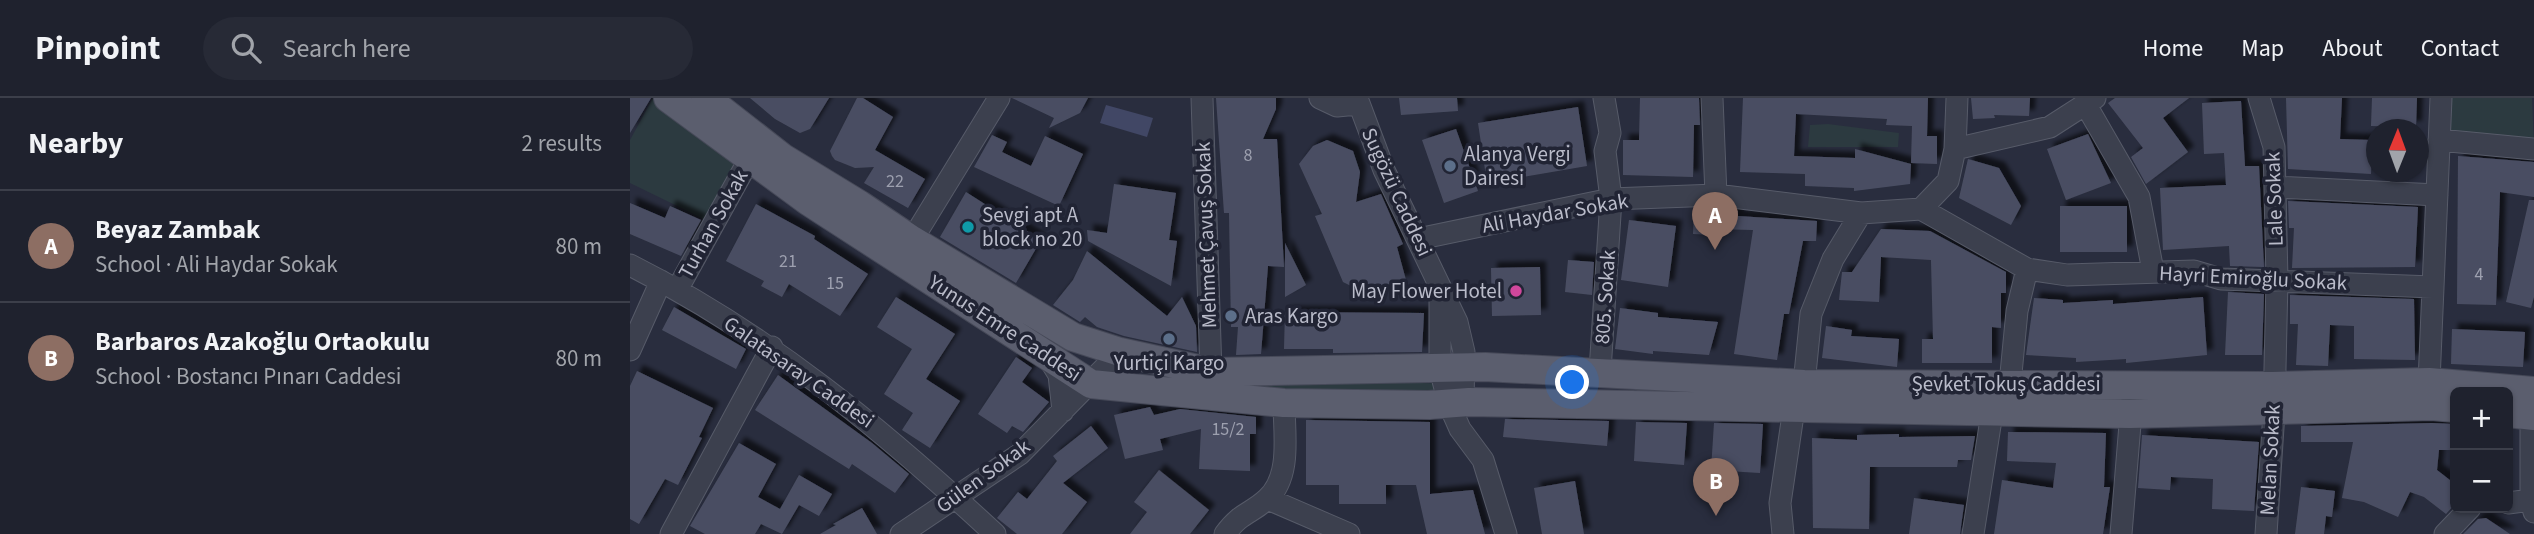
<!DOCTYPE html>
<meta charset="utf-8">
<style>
:root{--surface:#1f222e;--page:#272a36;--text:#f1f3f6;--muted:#a1a4aa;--line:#3c3f4a;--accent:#9aa6ed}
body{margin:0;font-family:"Source Sans 3",sans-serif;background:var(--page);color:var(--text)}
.controls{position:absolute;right:21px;bottom:21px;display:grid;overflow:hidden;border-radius:10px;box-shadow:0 2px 5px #0004}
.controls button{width:63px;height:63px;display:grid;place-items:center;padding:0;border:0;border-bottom:2px solid var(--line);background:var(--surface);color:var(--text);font:35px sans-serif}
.compass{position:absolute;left:1736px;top:21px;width:63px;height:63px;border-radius:50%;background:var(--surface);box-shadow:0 2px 5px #0004;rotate:1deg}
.you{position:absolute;left:943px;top:285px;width:24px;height:24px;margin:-18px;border:5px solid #fff;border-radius:50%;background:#1a73e8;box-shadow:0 0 0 10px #1a73e833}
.badge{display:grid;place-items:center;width:46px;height:46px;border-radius:50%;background:var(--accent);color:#fff;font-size:23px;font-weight:700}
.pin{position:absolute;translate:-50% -58px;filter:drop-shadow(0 2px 4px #0008)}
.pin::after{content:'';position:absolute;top:37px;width:24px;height:21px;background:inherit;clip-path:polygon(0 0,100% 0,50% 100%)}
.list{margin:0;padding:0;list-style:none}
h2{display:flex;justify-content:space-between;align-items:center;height:91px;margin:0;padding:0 28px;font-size:30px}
h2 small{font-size:23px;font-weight:400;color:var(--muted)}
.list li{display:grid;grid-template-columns:46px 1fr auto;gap:21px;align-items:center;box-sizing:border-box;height:112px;padding:0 28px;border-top:2px solid var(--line)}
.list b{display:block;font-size:26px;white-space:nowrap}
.list p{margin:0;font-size:23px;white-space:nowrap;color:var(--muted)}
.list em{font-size:23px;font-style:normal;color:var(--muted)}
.icon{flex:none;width:38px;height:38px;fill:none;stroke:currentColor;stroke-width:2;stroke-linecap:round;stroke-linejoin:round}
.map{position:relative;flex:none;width:1904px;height:436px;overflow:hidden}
header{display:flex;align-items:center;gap:42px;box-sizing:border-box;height:98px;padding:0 35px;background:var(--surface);border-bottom:2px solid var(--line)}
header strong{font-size:33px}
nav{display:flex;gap:38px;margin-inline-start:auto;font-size:24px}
.search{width:490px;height:63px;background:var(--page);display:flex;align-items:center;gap:18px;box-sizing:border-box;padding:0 24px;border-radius:38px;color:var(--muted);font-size:26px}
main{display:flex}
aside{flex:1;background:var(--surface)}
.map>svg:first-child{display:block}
</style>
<header>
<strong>Pinpoint</strong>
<div class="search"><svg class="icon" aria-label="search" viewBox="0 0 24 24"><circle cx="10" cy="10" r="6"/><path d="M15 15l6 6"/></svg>Search here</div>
<nav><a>Home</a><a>Map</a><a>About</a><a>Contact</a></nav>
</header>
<main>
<aside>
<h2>Nearby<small>2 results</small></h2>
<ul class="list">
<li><span class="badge" style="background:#8d6e63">A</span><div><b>Beyaz Zambak</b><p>School · Ali Haydar Sokak</p></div><em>80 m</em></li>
<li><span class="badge" style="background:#8d6e63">B</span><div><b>Barbaros Azakoğlu Ortaokulu</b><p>School · Bostancı Pınarı Caddesi</p></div><em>80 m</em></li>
</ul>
</aside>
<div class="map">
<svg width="1904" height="436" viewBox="0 0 1904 436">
<defs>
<filter id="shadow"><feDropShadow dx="6" dy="-6" stdDeviation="2" flood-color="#0009"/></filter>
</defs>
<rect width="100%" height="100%" fill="#292d3e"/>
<path fill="#2c3a40" d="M23 0H30L114 62 80 124 0 85V42Z
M1815 0H1902L1904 47 1813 37Z
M1198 26 1269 35 1268 49H1178L1180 27Z
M595 279 825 286 824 301 595 294Z"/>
<path fill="#414765" d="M476 7 523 20 517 39 470 25Z"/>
<path fill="#4a4e62" filter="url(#shadow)" d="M0 0H21L0 35Z
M120 0H199L180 31 170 35 145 21Z
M227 0H233L263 19 245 52 295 81 278 110 234 85 244 69 225 70 205 62 202 58 200 53Z
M382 0H458L450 15 419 30 424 20Z
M586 0H646V11L633 41H647L654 169 638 168 631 256 606 257 608 229H601L599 115H594Z
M769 0H827L828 13 771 17Z
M1010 0H1069L1070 27H1064L1063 79 993 77V42H1009Z
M1113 0H1298L1297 38H1307V66L1281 65 1282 28 1256 27 1257 21 1166 16 1164 58 1225 60V51L1281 66 1280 86 1224 93V90L1175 88V76L1110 74Z
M1341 0H1400L1399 18 1364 17 1365 20 1343 21Z
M1485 0H1559L1533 20 1558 54 1516 86 1501 59 1513 50 1478 5Z
M1656 0H1712L1710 41 1742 42 1741 76 1658 71Z
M1742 0H1787L1786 29 1741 28Z
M1611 3 1615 68H1629L1634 169 1600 168 1599 148 1533 152 1530 90 1596 87 1594 55 1574 56 1572 5Z
M948 9 957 68 857 85 848 25Z
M826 31 848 93 814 105 792 42Z
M1458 36 1481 85 1436 102 1417 51Z
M362 37 377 44 372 54 401 68 415 38 453 56 429 108 344 69Z
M697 42 723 53 730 74 726 104 751 96 773 146 767 149 776 182 733 194 713 184 685 118 692 116 669 66 683 48Z
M1828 58 1904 64V99L1870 94 1866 207 1827 206Z
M1338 61 1369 70 1391 108 1381 127 1329 100Z
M484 86 546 95 539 142 547 143 541 188 458 143 457 132 477 135Z
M336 94 411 142 386 185 310 139Z
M1899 102H1904V199L1901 210 1876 204Z
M1658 103 1788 109 1785 169 1662 170 1664 130H1659Z
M0 105 35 120 40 108 71 122 51 158 0 136Z
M126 106 185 138 184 141 238 176 210 218 159 186 152 199 131 188 134 183 96 163Z
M1430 108H1497V154H1430Z
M1079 110 1108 113V118L1187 123 1186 143H1173L1159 216H1154L1147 262 1104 256 1123 132 1084 131V137L1063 136 1064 114H1079Z
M999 122 1046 128 1038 189 991 182Z
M1251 131 1300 133 1376 174V195H1371V230L1362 229V265H1292V241H1303L1301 162 1251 159 1249 204 1209 202 1212 174H1222Z
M655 145 676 187 655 199Z
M457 153 537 218 552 199 566 228 567 254 494 238 467 229 455 219 450 224 423 207 443 182Z
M938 162 964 164 962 197 935 194Z
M910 169 911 217 862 218 861 170Z
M1598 194 1634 196 1632 257H1595Z
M1660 197 1784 201 1785 262 1724 261V228L1700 227 1698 268 1666 267 1668 226H1660Z
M266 199 325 236 296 281 330 303 300 350 272 332 283 315 254 296 282 251 247 229Z
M1573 199 1577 257 1496 265V261L1446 264V260L1396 257 1404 200 1433 202V205L1483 202V206Z
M44 209 116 251 106 271 32 232Z
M990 210 1028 215V219L1088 224 1079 257 1023 253V256L985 251Z
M655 214 794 215 792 254 703 255V251H654Z
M1196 228 1222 232 1221 238 1269 241 1267 269 1192 260Z
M1822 231 1895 234 1893 269 1821 266Z
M386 259 402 270 392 284 419 304 393 334 382 328 377 335 348 316Z
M7 273 83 310 69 339 72 340 48 387 35 381 9 426 0 421V288Z
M148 277 242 345 279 376 265 395 222 366 219 371 125 312Z
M520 309 524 317 550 311 626 319V336H620V373L569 371 571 331 530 341 533 352 495 361 484 317Z
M875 321 979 323 977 348 873 339Z
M676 322 800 324V396L843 392 855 436H797L786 387H756V406H709V387H676Z
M1006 324 1057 325 1054 367 1004 363Z
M1084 325 1133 326 1130 375 1081 372Z
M1802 325 1825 326V352H1809L1807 372 1825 386V406L1816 416 1794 399 1780 394 1768 419 1734 404 1712 400 1723 344H1671V328Z
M461 328 478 350 433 385 457 404 432 436H387L367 420 388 394 397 401 427 363 423 358Z
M1378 334 1476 335 1474 389H1480L1473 436H1364L1372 382 1423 390 1426 365 1377 363Z
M1269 336V339L1345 338 1341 362H1328L1327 369H1240L1239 431 1183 430 1182 340 1227 342V337Z
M1512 337 1629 344 1624 413 1582 411 1583 381 1541 379 1540 392 1508 390Z
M109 345 146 366 128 399 150 411 169 377 202 396 189 418 169 407 152 436 131 426 125 436H75L60 428Z
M529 372 579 412 560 436H500L517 414 504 404Z
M945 383 954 436H912L904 390Z
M1671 389 1705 393 1702 419 1696 418 1694 436H1665Z
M1284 400 1334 407 1330 436H1279Z
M232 410 247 436H190L206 427 203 426Z
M1856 420 1880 436H1833L1848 421Z"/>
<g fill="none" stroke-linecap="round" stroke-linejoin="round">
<g stroke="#575b69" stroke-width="23">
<path id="minor" d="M572 0 581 274
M690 0 707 8 727 6
M727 0 754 72 827 224 834 254 833 304
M1082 0 1086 97
M1629 0 1644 49 1647 182 1644 314 1636 436
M1456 7 1509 99 1523 173
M1809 42 1904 51
M1325 51 1420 29 1465 0
M1645 89 1807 97
M1291 111 1397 171 1437 177 1564 173 1591 181 1803 189
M788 141 981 101 1086 97 1231 115
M282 142 369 0
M0 167C139 237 252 331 365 436
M47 192 120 60
M810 196V271L819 306 830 331 853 362 876 436
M0 252 31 183
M418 259 429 277 433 313
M970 273 981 101 975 53 980 35 974 0
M1799 284 1811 0
M1380 286 1387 213 1397 171
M1901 317V402L1904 414
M638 401 719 436
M1878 405 1901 402
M41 436 142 249
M271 436 390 356 490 254
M595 436C611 414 621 416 637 401 662 378 654 336 654 305
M1153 436 1150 405 1164 310 1174 286 1181 216 1203 161 1231 115 1291 111 1318 83 1325 51 1327 0
M1343 436 1362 315
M1491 436 1502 302
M1815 436 1840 410"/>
</g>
<g stroke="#464958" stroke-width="30">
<path id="major" d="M38 0 178 103 461 286 654 305 799 307 839 304 1500 316 1802 308 1825 310
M76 0 153 60 230 107 282 142 443 239 490 254 581 274 855 269 1174 286 1643 288 1799 284 1904 293
M1878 315 1904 318"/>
</g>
<use href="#minor" stroke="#3c404e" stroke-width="21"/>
<use href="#major" stroke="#5b5e6e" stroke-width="28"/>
</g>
<g fill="#5c6f8a" stroke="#212434" stroke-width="2.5">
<circle cx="820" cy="68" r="7"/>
<circle cx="601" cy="218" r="7"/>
<circle cx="539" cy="241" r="7"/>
</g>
<circle fill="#0f9aa8" stroke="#212434" stroke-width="2.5" cx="338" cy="129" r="7"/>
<circle fill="#d1479c" stroke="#212434" stroke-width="2.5" cx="886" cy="193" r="7"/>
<g text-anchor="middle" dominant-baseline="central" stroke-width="7" stroke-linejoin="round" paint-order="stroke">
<g font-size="18" fill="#9da0af">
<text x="618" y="57">8</text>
<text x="265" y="83">22</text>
<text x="158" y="163">21</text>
<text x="1849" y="176">4</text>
<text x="205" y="185">15</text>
<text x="598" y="331">15/2</text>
</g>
<g font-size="21" fill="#b9bbc9" stroke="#212434" text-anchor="start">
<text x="834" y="56">Alanya Vergi<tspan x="834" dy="24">Dairesi</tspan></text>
<text x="352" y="117">Sevgi apt A<tspan x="352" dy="24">block no 20</tspan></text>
<text x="872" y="193" text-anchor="end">May Flower Hotel</text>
<text x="615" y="218">Aras Kargo</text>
<text x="539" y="265" text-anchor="middle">Yurtiçi Kargo</text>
</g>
<g font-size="21" fill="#b9bbc9" stroke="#212434">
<text transform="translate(767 94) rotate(65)">Sugözü Caddesi</text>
<text transform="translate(1644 101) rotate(-92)">Lale Sokak</text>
<text transform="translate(925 115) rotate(-10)">Ali Haydar Sokak</text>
<text transform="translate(83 126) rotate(-61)">Turhan Sokak</text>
<text transform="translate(576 137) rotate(-92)">Mehmet Çavuş Sokak</text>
<text transform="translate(1623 180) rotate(3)">Hayri Emiroğlu Sokak</text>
<text transform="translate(975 199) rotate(-86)">805. Sokak</text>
<text transform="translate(375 230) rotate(33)">Yunus Emre Caddesi</text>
<text transform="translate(169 274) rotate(35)">Galatasaray Caddesi</text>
<text x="1376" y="286">Şevket Tokuş Caddesi</text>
<text transform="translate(1640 362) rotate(-87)">Melan Sokak</text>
<text transform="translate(353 378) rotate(-36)">Gülen Sokak</text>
</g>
</g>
</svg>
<div class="controls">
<button>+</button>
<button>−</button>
</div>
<svg class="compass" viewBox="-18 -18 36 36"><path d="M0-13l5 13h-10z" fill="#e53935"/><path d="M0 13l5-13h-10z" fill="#a1a4aa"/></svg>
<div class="you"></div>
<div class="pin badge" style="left:1085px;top:152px;background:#8d6e63">A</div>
<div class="pin badge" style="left:1086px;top:418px;background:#8d6e63">B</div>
</div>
</main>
